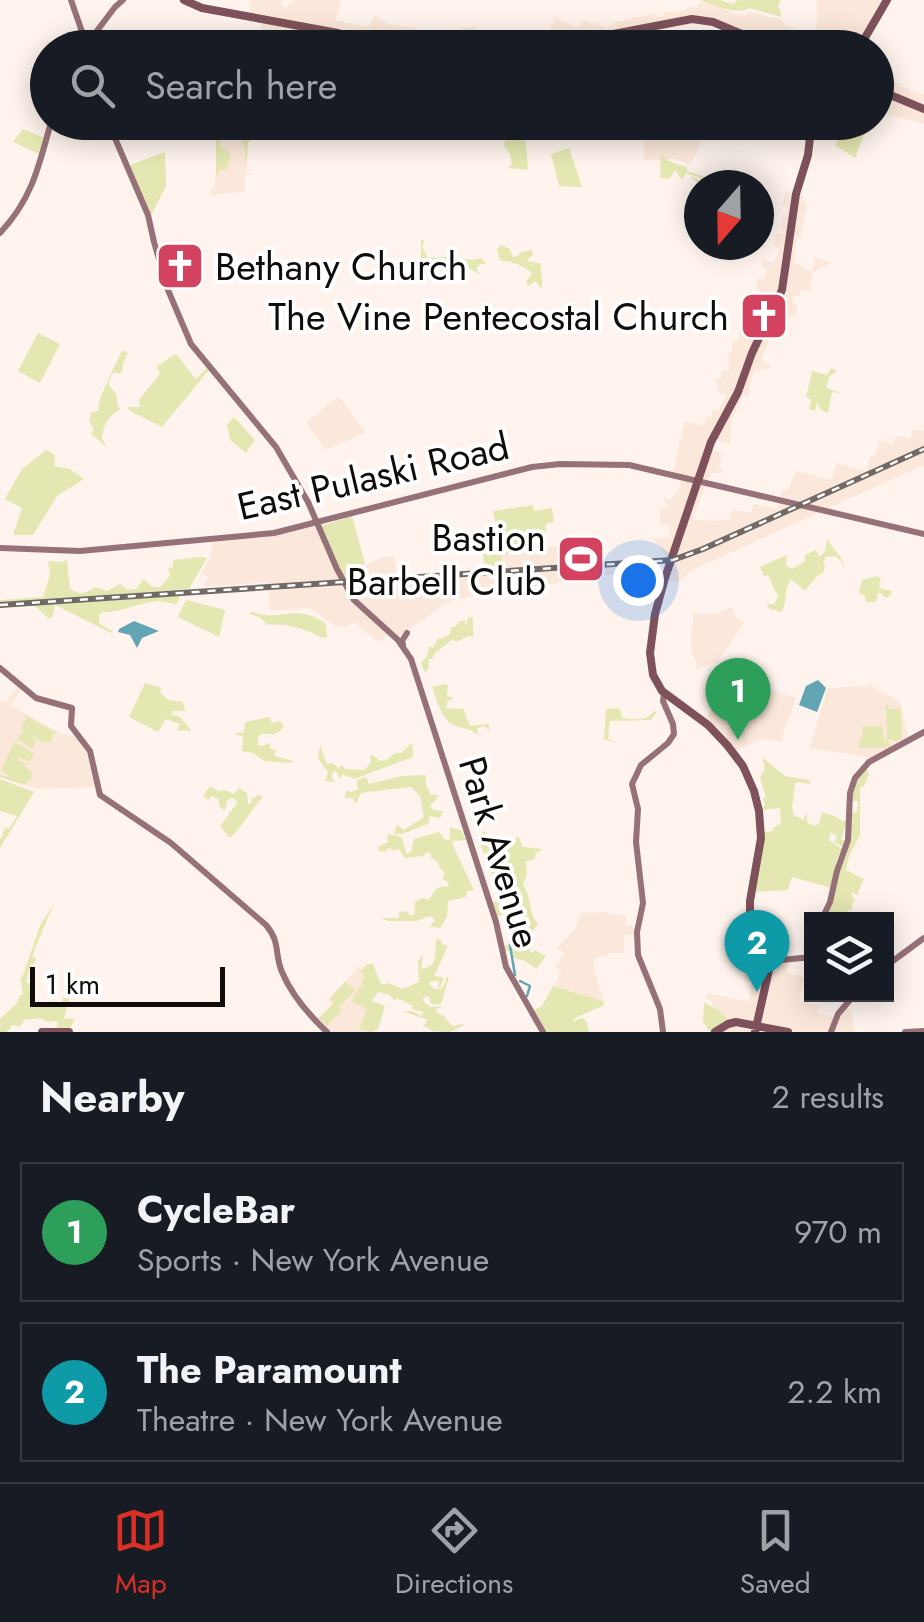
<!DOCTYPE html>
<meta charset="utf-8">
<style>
:root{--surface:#171b24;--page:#242831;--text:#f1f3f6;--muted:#9ea1a6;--line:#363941;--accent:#d93025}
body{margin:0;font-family:Jost,sans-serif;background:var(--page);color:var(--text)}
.controls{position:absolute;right:30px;bottom:30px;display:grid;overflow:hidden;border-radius:0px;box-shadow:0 5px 25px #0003}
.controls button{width:90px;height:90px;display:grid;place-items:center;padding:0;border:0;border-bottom:2px solid var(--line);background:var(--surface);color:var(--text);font:50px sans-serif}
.compass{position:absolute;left:684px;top:170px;width:90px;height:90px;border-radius:50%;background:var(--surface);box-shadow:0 5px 25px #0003;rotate:200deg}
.scale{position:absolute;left:30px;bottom:25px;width:195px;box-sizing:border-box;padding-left:10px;border:5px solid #100c09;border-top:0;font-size:28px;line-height:35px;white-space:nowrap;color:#100c09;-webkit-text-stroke:8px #fff;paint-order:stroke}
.you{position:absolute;left:638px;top:580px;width:35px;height:35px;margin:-25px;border:8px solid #fff;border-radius:50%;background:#1a73e8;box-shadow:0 0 0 15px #1a73e833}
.badge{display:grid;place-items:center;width:65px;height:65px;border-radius:50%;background:var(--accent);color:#fff;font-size:32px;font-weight:700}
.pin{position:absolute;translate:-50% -82px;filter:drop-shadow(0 2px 5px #0008)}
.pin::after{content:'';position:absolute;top:52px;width:35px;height:30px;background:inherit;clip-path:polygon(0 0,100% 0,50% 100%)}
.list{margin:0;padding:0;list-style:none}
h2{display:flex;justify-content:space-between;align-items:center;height:130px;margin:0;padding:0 40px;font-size:42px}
h2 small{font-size:32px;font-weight:400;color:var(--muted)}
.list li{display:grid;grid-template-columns:65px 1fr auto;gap:30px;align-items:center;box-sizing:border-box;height:140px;margin:0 20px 20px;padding:0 20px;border:2px solid var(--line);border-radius:0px}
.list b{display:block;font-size:38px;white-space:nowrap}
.list p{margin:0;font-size:32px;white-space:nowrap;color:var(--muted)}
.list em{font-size:32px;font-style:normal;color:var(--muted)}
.icon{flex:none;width:55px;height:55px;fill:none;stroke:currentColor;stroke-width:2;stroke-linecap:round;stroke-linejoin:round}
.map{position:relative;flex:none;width:924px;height:1032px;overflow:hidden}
.search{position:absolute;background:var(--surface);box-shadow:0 5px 25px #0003;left:30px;right:30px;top:30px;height:110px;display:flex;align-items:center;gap:25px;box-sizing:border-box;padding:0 35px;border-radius:55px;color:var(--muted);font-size:38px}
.sheet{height:450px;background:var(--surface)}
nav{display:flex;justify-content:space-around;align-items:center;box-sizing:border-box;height:140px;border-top:2px solid var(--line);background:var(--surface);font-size:28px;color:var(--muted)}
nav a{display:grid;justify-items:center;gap:5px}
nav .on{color:var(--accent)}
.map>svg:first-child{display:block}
</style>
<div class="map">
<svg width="924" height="1032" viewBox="0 0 924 1032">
<rect width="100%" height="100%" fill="#fef4ed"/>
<path fill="#fbe8da" d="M251 0H283L282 6 288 7 289 3 295 4 293 0H341L335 20 368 27 376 15 388 24 415 28 424 41 463 36 462 28 475 27 482 41 489 40V36L551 31V24H554L553 16 578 28 584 20 594 26 597 22 607 30 612 23 654 13 656 17 663 15 665 11 671 13 688 9 689 7 697 8 699 2 713 4 741 16 751 12 782 20 785 25 812 35V47H779L755 37 694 20 657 27 659 37 610 47H337L260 33 262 21 249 14Z
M817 0H885L856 47 820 48 816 46Z
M876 74 897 83 898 86 909 88V91L924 95V124L877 111Z
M643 123H683L708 129 690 165 675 159 644 160Z
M249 133 246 173H256L245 175 244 192 210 195 211 189 215 188 217 136Z
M786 190 803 195 802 200 807 202 801 238H797L794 262 790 261 810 271 813 269 815 257 831 263 812 273 810 291 801 290 799 297 794 296 792 303 798 305 796 314 790 315 789 319 779 318 761 360 770 365 769 370 762 368 761 371H755L750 382 749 397 743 396 732 420 730 444 714 439 709 450 722 453 718 467 724 469 722 473 711 474 693 517 695 520 713 521 730 519 732 509 751 513 754 504 777 508 783 490H788L796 471 832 480 836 463 866 471 870 456H875L879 440 893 444 896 436 910 439 913 429 924 431V465L694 569 681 580 675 582 666 580 668 558 653 538H670L669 524H660V509L668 508 663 498 672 500 675 493H678L682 477 672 475 685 421 704 426 707 417H711L713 410H719L727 394 720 395 715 379 721 378V371L729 370V353L732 352V341L737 342 741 330 750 331 756 319 768 322 777 303 760 299 761 291 756 289 758 278 764 279 767 269 762 267 763 260 774 262 777 255 779 248 773 246 776 234H782L783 229 780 228 783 214H786L787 208 782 206Z
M339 396 365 432 326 450 306 422Z
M315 526 340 578 382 557 394 556 397 575 502 569 500 555 570 544 576 541 580 556 605 563V566L614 565 615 574 456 599 444 605 397 638 389 632 379 643 354 622 345 627 335 626 309 608 270 611 268 582 203 587 208 577 201 573 209 559 214 540 278 534Z
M732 607 735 617 744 623 717 662 698 669 691 649 693 613 716 614Z
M730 676 796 698 780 742 761 739 735 751 705 721Z
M870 683 877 690 897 699 901 705 908 737 872 758 809 748 828 688 866 686Z
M18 687 22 690 10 705 62 734 76 737 85 747 96 787 38 789 0 777V701L5 702Z
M600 912 627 916 625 925 636 927V935H624V953H608V955L594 959 593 967 603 1001 555 986 561 969 555 967 565 953 556 949 575 929 581 913Z
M762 950 771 961 789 960 787 973 804 977 799 1001 819 1005 818 1013 837 1017 845 1007 852 1013 854 1032H715L719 1011 712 1007 711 1000 705 999 707 993 749 1002 752 982 744 980 746 971H754L756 952Z
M359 966 376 991 370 1002 378 1004 370 1032H328L316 1020 331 1005 328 1000Z"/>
<path fill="#e4e7b1" d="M700 0H720L733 4 738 0H781L778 5 782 17 750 8C736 16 714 5 700 0Z
M23 129 45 138 41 155 13 142Z
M517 129H522L526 143 528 170 508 168 512 164 510 154 504 146 506 134Z
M855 129 864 134 855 158 835 145 843 132 851 136Z
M260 131 248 143 246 167 245 150 241 138H228L219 141 220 146 231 154 227 169 219 171 216 177V137Z
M569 148 582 187 559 186 551 154Z
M165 152 166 186 150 217 130 165Z
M661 154 668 161 687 167V171L715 180 712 185 699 184 691 177 692 176 699 181 701 178 686 173 682 180 675 170 669 179 660 178Z
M421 230V239L424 241 422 247 428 258 445 257 449 251 452 257 471 260 482 258 486 264H480L476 268 480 274 464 266 421 260Z
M501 245 510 249 513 257 518 256 521 252 532 250 533 255 526 261 540 263C542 272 542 281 542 289L535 281 528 286 526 281 532 274C525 265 511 262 500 260L497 249Z
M38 333 60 344 40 383 18 371Z
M122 350 128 353 123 363 122 373H113L108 384 117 395V406L121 409C108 415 103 425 102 439L108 448 91 434 94 430 89 421 91 412 98 411 100 398Z
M176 354 196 379 207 368 209 370 162 427 130 411 127 407H140L139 400 160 374 157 366Z
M831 368 837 371 829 377 826 388 842 393 832 392 828 413 822 411 817 403 815 411 809 409 811 400 806 397 812 371 827 375Z
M234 417 255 440 246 453 230 440 227 425Z
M46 450 55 455 54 466 70 469 84 479 57 496 33 535H13L22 508 5 499 22 469Z
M533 505 534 511 552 508 554 522 546 524 545 539 532 550 501 555 503 569 486 571 481 546 499 541 493 511Z
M352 516 365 564 344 576 321 526Z
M828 539C833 552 845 555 844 571L842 562 835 556 826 557 823 562 825 565 823 573 817 576 805 591 791 579C783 590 788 602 781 612L770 609 766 604H774L778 597 768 575 764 576 760 567 787 555 786 565 792 569 805 561V555L816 550 819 557 824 553Z
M201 557 207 558 189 589 0 603V600L43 597 50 575 48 561 62 562 67 560 70 589C81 595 85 594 95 587L107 591 120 584 128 590 136 589 144 579 152 587H160L170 576 168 568 173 567V560Z
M877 576 881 579 879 584 880 588 892 591 891 595 885 598 881 593H878L876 602H866L865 596 859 593 862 580Z
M176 593 180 596 176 605C152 593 128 613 103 612L99 615V623L113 632 111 633 55 605 52 618H48L34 605 0 608V607Z
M186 600 225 610 219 637 178 617Z
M251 611C277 624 297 601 326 624L327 637 323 638C304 629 288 623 267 625L261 618 250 614Z
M468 617 473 618V637L469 636 456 642 453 639 435 653 432 659H428L429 667 425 673 421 663 427 656 429 646 433 648 438 638 442 639 450 634 451 628 457 625 458 622 465 620 466 628Z
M145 683 162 688 160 692 168 700 182 702 186 711H173L172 715 179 716 192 731 177 730 180 724 166 719 158 732 129 717Z
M444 684 448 686 447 696 454 698 447 702 446 708 463 709 470 726 489 724V731L485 726 477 728 478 735C469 727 463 730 454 725 442 720 436 699 432 687Z
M886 705H888L889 709H901L902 738 896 741 888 739 891 747H889L858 748 861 738H863L862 726H882L885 745 887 737Z
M618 708 621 711 622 718C635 719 646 722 654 711L657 712 651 720 610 721 608 738 617 743 604 739 606 709Z
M24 715 57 733 53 734 52 741 45 743 30 736 36 741 32 748 17 739 23 732 22 724 27 719Z
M269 717 272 723 280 721 284 726C278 736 271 734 261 734L258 738V745L262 746 270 743V748L276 751 274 756 293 761 291 763 264 761 253 753 242 751 243 736 236 735V732L244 733 245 722Z
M14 742 34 753 29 762 18 757V760L26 764 25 767 32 772 31 779 24 785 0 777V775L11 777 1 771Z
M412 743 413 757 354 779 342 774 340 780 337 772 333 771 332 778 335 782 325 781 328 773C321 758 314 763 321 745L322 752 327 764 333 763 338 768 342 765 345 769 364 770 371 763 370 756 373 755 380 761 387 760 395 753H401Z
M762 757 785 776 809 780 811 784 797 782 795 784 792 808 794 815 803 820 807 812V822L814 826 819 824 822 812 837 817 842 821H847L841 839 845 841 843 847 834 842 837 836 831 833 829 840 842 849 837 859 832 888 792 877 788 890 754 892 763 832 773 831V828L781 823 780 808 761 810V808L765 806 763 798 766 797 760 778 765 769Z
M866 767 869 774 864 786 860 787V835L849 856 846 870 864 879 857 895 853 892 851 893 855 902 852 903V909L847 911 845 919 825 917 852 813 857 812 858 801H852L854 786Z
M426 775V785L431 795H438L436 800 430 805 433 810 443 811 440 818 430 816 428 824 402 834H394L396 826 398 825 404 830 424 817 420 796 411 787 366 792 360 794 357 802 354 803 353 798H345L346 790 351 792 358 789 357 780 366 777 369 784 402 776Z
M0 779 34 792 0 848V839L4 835 2 833 6 827 9 829 17 816 0 811Z
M210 786 218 791 225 790 234 794 239 788 247 793 248 804 251 803 252 798 260 795 263 797C251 810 243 826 230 838L220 826 237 803 235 799 230 798 227 801 225 811 219 806V799L212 796 208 800 203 796Z
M450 827 462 831 466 840 452 841 453 846 474 890 467 891 466 897 448 901 447 917 440 928 430 926 435 920 430 916 417 921H388L381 918H399V912L407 911 410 916 414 915 415 902 422 898 429 900C434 892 437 884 447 887L449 883 442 878 445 873 440 868 438 862 431 858V853L427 852 423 856 405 858 399 849 395 851 389 848 384 852 379 851 378 847 388 842 387 834 402 837 406 854 411 852 414 839 439 832 445 840 450 839Z
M485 831 495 852 512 845 511 840 519 837 523 847 543 849 535 854V859L526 861 527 874 523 885C533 901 528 913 538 924L529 936 530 951 532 953 535 950 546 956 537 969 525 961 514 958 513 950 503 952 502 946 517 943 514 930 517 926 514 913 496 916 491 903 501 899 477 835Z
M54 903 34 951 33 957 36 958 34 964H31L26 981 32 989 30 996 39 1006 49 1005 51 1001 62 1003 66 988 72 989 64 1018 75 1019 68 1031 56 1029 58 1023 56 1021 47 1022 39 1018 24 1020 20 1027 12 1025 7 1032H0V1019L17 1003 20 995 23 994 20 978H22L40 926Z
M436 939 441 940 442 944 448 946 434 976 444 978 440 988 438 987 439 981H431L429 984 434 989H441L446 982V977H449L441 1004H431L429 997 426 996 422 1000 430 1007 443 1006 437 1009 436 1012 444 1016 452 1026 463 1024V1026L449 1032 432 1031 427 1027H423L428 1020 402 1011H412L421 1016 424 1012 412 1009 413 1006 397 998 394 1001 390 995 378 992 372 1001 385 1006 378 1029 372 1032 359 1029 367 1009 352 1001 359 987H364L361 983 364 976 361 971 367 964H373L380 982 383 985 389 983 402 989 419 982 418 962 423 954 421 969C440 966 434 953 436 939Z
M345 982 355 990 339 1007 341 1011 327 1026 319 1018 334 1003 330 998Z
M553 986 603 1001 604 1005 573 1019 574 1021 583 1018 587 1022 589 1032H545L532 1011 542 1006Z
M704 1002 719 1011 731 1022 714 1031H709L703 1021Z"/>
<path fill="#63a5b5" d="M134 621 159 631 142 638 137 648 130 635 118 632 119 629Z
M818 680 826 688 817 712 799 705 806 686Z"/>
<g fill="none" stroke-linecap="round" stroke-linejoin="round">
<path stroke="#63a5b5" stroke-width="2.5" d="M510 943 511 934
M510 945 515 975
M520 981 530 986 527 996"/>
<path stroke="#977178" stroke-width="6" d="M71 0 87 46
M84 48 115 7 123 0
M108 122 148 215 154 242 168 290 191 344 276 447 308 502 337 569 354 600 398 640 411 659 496 922 506 967 543 1032
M0 233C32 199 39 166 51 122
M0 548 80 551 274 533 532 467 560 464 629 465 924 534
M403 645 402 641 407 633
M0 668 36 698 72 708 71 726 90 751 100 795 171 843 266 925C281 943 274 953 282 972 291 994 310 1016 327 1032
M822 919 830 902 837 871 848 840 850 793 855 778 869 762 924 732
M808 957 807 951 812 942
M771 961 812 957
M886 966 924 938
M663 1032 660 1009 638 955 637 932 643 903 636 842 638 809 632 784 641 765 668 743 674 734 673 724 663 701 664 693
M831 1032 838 1014 855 994
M905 1032 924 1031"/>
<path stroke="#7f525b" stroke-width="8" d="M184 0 202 8 338 33 396 48
M474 48 603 36 692 19 713 22 775 48
M859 48 887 0
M876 89 924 109
M42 1032H69
M715 1032 728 1024 736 1022 788 1032
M755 1032 771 961 755 934 750 914V901L761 838 759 811 754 791 743 766 727 745 708 725 662 691 653 675 650 653 655 614 665 578 711 442 738 392 752 353 782 290 796 194 808 155 811 129 816 122"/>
<g stroke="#706965" stroke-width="6">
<path id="rail" d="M0 605 673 560 703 549 924 449"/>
</g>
<use href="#rail" stroke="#fff" stroke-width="2.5" stroke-dasharray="8" stroke-linecap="butt"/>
</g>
<defs>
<g id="church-square" transform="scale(2.5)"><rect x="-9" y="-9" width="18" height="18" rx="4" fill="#d3435f" stroke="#fff"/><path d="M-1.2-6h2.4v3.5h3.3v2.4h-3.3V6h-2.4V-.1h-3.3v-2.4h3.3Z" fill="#fff"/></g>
<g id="stadium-square" transform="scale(2.5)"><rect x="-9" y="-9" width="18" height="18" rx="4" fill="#d3435f" stroke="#fff"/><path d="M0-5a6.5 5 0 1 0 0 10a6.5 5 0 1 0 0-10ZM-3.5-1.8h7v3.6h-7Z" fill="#fff"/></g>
</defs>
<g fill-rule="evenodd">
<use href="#church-square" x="180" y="266"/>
<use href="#church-square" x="764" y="316"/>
<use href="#stadium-square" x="581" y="559"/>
</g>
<g text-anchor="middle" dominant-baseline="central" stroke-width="8" stroke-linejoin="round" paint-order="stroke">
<g font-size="38" fill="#100c09" stroke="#fff" text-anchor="end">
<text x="215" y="266" text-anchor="start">Bethany Church</text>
<text x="729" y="316">The Vine Pentecostal Church</text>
<text x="546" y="537">Bastion<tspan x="546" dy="44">Barbell Club</tspan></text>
</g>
<g font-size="38" fill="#100c09" stroke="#fff">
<text transform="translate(373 476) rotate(-13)">East Pulaski Road</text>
<text transform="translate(500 852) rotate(73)">Park Avenue</text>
</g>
</g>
</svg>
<div class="controls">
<button><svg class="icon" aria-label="layers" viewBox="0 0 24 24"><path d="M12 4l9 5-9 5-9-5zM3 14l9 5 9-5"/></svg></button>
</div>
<svg class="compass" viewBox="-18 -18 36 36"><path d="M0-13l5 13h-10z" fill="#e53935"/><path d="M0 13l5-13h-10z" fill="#9ea1a6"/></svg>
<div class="scale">1 km</div>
<div class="you"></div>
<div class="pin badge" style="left:738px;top:740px;background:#2e9e5b">1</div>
<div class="pin badge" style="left:757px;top:992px;background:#0f9aa8">2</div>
<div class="search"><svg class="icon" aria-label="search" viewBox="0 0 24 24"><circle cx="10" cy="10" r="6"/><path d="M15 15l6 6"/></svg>Search here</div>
</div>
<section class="sheet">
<h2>Nearby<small>2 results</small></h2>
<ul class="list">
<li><span class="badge" style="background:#2e9e5b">1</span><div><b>CycleBar</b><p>Sports · New York Avenue</p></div><em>970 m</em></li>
<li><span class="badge" style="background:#0f9aa8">2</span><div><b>The Paramount</b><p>Theatre · New York Avenue</p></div><em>2.2 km</em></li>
</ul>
</section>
<nav>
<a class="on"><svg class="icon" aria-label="map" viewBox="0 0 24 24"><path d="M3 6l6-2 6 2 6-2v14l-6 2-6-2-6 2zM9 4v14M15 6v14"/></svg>Map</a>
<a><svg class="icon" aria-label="directions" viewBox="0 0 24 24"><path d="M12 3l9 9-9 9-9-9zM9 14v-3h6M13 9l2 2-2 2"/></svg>Directions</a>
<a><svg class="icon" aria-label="saved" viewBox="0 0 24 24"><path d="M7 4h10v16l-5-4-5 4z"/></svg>Saved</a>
</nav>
